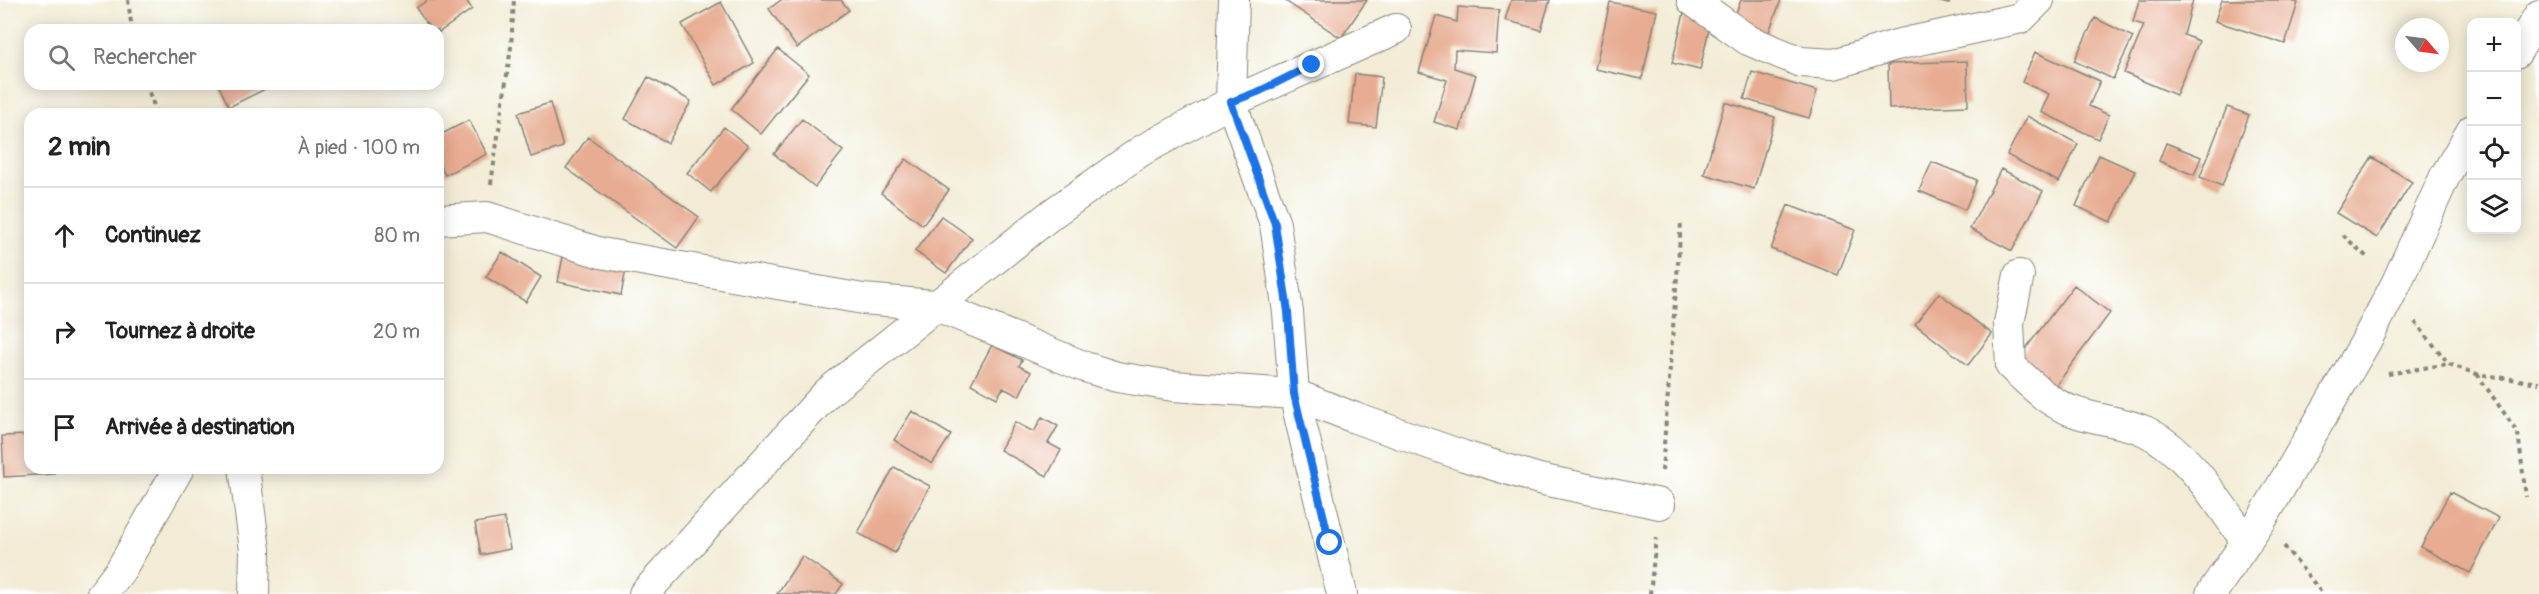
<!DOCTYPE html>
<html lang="fr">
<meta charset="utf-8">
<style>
:root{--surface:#fff;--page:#f6f6f6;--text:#222;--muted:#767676;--line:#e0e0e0}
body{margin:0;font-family:Pangolin,sans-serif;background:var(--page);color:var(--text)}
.controls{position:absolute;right:18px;top:18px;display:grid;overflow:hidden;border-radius:12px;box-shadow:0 3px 15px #0003}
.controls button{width:54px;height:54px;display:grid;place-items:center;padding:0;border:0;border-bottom:2px solid var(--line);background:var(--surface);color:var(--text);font:30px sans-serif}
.compass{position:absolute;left:2395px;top:18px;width:54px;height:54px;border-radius:50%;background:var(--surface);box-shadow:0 3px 15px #0003;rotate:118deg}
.stop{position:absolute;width:18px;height:18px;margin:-14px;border:4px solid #1a73e8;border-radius:50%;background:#fff}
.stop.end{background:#1a73e8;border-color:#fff;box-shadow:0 2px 6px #0008}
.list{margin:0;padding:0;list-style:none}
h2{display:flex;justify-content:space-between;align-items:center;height:78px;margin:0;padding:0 24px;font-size:26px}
h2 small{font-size:20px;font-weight:400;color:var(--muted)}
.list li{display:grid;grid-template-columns:39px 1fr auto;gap:18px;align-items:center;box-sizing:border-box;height:96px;padding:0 24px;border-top:2px solid var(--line)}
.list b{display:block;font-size:22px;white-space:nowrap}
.list em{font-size:20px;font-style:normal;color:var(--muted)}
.icon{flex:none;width:33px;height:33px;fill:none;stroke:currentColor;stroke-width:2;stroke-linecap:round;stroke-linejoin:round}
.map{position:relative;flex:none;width:2539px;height:594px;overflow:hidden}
.search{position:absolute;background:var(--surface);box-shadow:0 3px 15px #0003;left:24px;top:24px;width:420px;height:66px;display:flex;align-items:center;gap:15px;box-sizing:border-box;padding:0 21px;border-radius:18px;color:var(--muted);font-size:22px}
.panel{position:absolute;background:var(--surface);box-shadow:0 3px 15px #0003;left:24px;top:108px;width:420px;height:366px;border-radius:18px}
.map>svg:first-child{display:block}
</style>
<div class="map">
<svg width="2539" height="594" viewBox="0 0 2539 594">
<rect width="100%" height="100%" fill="#fff"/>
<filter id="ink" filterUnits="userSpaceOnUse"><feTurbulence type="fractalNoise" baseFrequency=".0167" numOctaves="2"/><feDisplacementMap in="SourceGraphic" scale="12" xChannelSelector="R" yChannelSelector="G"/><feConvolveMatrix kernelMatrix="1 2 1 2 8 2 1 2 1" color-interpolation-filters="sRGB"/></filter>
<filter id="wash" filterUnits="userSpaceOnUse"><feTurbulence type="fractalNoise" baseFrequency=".008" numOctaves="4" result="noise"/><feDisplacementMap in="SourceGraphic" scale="24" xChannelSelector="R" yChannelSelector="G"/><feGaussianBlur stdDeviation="1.35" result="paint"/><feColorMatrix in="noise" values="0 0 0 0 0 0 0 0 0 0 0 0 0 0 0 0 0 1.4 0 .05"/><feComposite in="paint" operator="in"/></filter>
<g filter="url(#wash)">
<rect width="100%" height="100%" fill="#f2ecd6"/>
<g id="blocks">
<path fill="#e7ac91" d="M428 0H466L472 9 438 33V30H431L416 8Z
M781 0H841L849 10 797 48 769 9Z
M1284 0H1367L1341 38Z
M1511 0H1550L1541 30 1505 20Z
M1741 0H1781L1767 37 1732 23Z
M1933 0H1950L1949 4Z
M2139 0H2193L2184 35 2199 41 2176 95 2124 73 2144 25 2133 22Z
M2222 0H2288L2298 3 2285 44 2215 21Z
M721 2 754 63 716 85 682 24Z
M1610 2 1657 11 1642 79 1595 69Z
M1458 7 1499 10 1496 53 1455 50 1454 68 1476 75 1460 130 1434 122 1447 80 1419 72 1436 16 1457 22Z
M1684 13 1711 19 1700 70 1672 63Z
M2095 18 2133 37 2113 79 2074 61Z
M778 49 809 74 761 134 731 109Z
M2035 52 2100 81 2089 106 2109 115 2098 139 2041 112 2049 94 2022 82Z
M1967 61 1968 106 1889 109 1888 64Z
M1752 72 1817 91 1809 118 1744 99Z
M1355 74 1382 77 1376 127 1349 124Z
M648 77 691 101 668 143 625 119Z
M218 84H275L229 107Z
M1725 102 1775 117 1754 189 1704 174Z
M550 103 563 147 531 157 518 113Z
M2227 107 2249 115 2222 186 2200 177Z
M2027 116 2078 144 2059 182 2007 155Z
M802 119 843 151 815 187 774 154Z
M469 120 487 154 445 175 438 162V136Z
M724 127 748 146 711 192 687 173Z
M588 137 699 217 677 248 566 168Z
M2166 143 2201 157 2194 175 2159 161Z
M2099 155 2135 171 2111 222 2076 206Z
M2372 157 2412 182 2377 238 2336 213Z
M906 159 949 190 923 225 881 193Z
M1932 162 1977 180 1965 210 1919 191Z
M2001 169 2043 191 2012 251 1970 229Z
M1788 205 1855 230 1838 275 1771 249Z
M941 216 972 238 946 273 915 251Z
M502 252 541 277 526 302 486 277Z
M564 252 627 264 621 295 558 282Z
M2074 285 2110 313 2054 388 2017 360Z
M1939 293 1992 334 1968 365 1915 324Z
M992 345 1022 360 1019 366 1031 372 1019 396 1003 388 997 398 971 384Z
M912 411 951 435 932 464 894 440Z
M1042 417 1058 426 1048 443 1061 450 1047 476 1000 450 1015 422 1034 432Z
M30 435V468H54V474L4 477 2 436Z
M894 467 930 486 895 553 858 533Z
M2450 492 2499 518 2470 573 2421 547Z
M504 518 510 549 481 555 475 523Z
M802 556 843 584 836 594H777Z"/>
</g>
</g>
<g filter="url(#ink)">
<use href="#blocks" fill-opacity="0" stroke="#878479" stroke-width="1.5"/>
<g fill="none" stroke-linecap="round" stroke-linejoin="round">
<g stroke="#878479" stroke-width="32">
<path id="minor" d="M1234 0 1231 102 1275 224 1288 312 1294 394 1342 594
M1692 0 1748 40 1801 62 1834 64 1896 45 2021 18 2039 0
M2516 53 2539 15
M438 220 487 217 601 253 863 299 934 305 1085 367 1117 377 1173 386 1294 394 1355 418 1464 456 1539 479 1660 504
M2019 275 2009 323 2011 366C2032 385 2050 405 2078 413 2099 420 2125 422 2145 431 2190 453 2218 503 2247 542
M244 468 255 550 254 594
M102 594 120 571 179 468
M644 594 827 393 1053 213 1141 151 1231 102 1396 29
M2211 594 2262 519 2365 343 2396 284 2445 176 2472 130"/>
</g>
<path stroke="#878479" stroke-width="4" stroke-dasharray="4.5 4.5" stroke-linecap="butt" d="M128 0 132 30
M146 84 157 114
M491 184 511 47 514 0
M2343 235 2369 259
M2415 322 2449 364 2477 374 2539 383
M2388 374 2448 364
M2477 374 2518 433 2526 497
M1662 471 1681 223
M2284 546 2323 594
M1650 594 1656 538"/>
<use href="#minor" stroke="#fff" stroke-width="30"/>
</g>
</g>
<g fill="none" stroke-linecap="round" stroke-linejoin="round" filter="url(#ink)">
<path stroke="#1a73e8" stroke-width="8" d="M1312 65 1260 91 1231 102 1275 224 1288 312 1294 394 1330 543"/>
</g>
</svg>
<div class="controls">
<button>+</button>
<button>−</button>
<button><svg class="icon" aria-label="locate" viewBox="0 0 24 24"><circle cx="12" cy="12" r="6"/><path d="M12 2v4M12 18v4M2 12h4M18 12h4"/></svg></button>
<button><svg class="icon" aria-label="layers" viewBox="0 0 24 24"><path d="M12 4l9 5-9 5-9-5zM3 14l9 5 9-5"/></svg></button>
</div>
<svg class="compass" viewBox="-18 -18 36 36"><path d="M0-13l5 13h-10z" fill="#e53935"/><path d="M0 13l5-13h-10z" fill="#767676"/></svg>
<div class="stop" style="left:1330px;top:543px"></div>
<div class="stop end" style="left:1312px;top:65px"></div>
<div class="search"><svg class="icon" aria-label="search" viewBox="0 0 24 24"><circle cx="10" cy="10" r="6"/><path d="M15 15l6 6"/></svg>Rechercher</div>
<section class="panel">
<h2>2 min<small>À pied · 100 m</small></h2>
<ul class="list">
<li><svg class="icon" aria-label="ahead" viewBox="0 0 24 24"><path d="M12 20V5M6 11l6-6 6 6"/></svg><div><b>Continuez</b></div><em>80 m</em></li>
<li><svg class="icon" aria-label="right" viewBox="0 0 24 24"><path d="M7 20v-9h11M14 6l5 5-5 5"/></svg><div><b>Tournez à droite</b></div><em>20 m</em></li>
<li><svg class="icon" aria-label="arrive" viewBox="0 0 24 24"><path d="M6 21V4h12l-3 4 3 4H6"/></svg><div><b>Arrivée à destination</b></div></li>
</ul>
</section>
</div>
